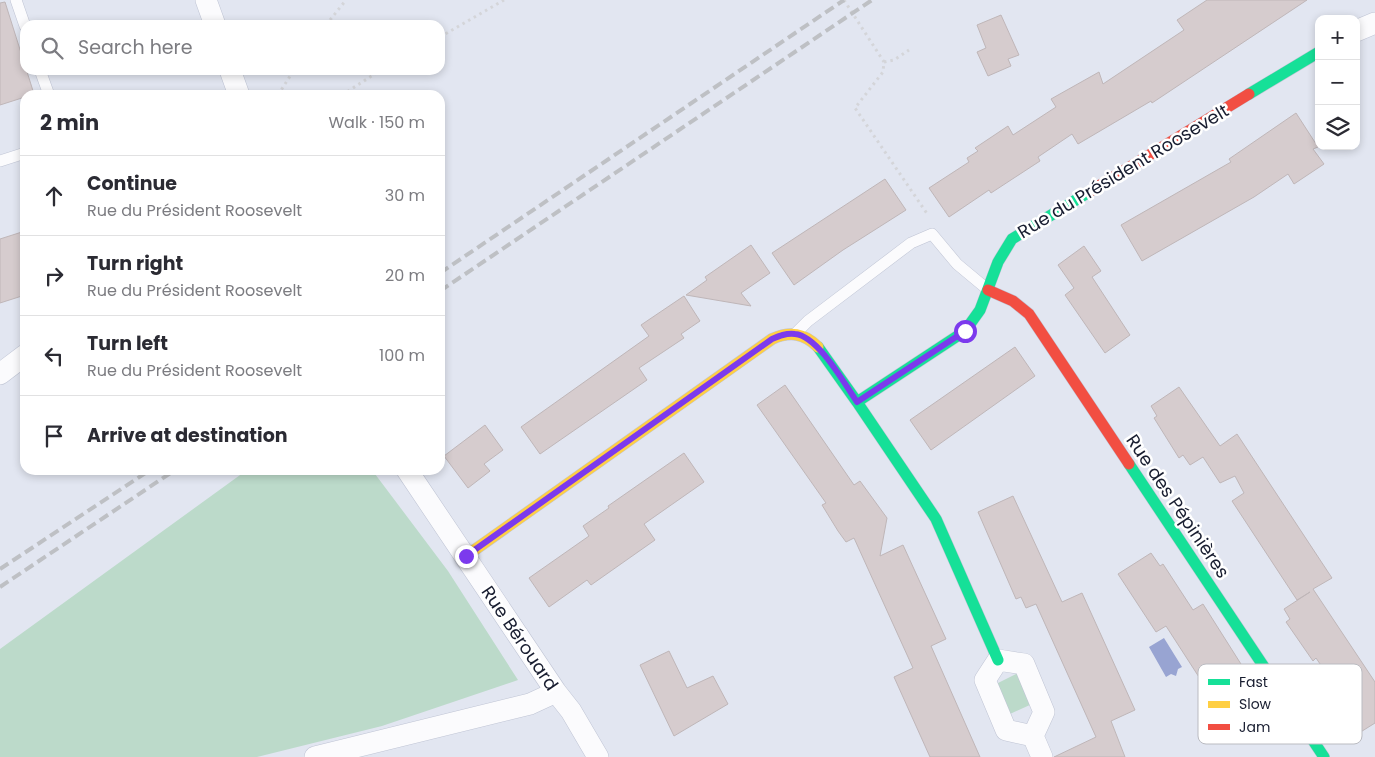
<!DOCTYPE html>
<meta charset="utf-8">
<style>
:root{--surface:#fff;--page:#f7f7f7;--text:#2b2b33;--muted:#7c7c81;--line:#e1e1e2}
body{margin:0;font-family:Poppins,sans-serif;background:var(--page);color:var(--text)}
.controls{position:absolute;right:15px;top:15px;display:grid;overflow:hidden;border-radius:10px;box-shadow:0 2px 8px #0003}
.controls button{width:45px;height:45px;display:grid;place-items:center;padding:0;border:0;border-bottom:1px solid var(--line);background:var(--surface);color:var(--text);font:25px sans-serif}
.stop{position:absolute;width:15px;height:15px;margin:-11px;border:4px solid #7c3aed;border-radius:50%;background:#fff}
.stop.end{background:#7c3aed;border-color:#fff;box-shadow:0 1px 5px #0008}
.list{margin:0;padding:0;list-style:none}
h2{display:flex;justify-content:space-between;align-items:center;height:65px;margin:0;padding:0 20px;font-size:21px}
h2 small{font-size:16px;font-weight:400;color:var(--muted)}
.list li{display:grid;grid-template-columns:32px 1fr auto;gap:15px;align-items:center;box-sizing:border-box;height:80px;padding:0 20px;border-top:1px solid var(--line)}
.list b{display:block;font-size:19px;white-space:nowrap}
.list p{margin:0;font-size:16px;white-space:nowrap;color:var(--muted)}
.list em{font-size:16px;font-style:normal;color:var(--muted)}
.icon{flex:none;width:28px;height:28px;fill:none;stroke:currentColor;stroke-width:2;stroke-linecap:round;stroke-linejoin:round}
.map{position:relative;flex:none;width:1375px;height:757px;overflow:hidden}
.search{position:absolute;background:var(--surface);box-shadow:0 2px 8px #0003;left:20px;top:20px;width:425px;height:55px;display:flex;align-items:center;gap:12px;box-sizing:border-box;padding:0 18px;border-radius:15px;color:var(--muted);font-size:19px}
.panel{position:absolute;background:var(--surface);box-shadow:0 2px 8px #0003;left:20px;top:90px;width:425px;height:385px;border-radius:15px}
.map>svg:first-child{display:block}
</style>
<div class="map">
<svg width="1375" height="757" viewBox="0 0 1375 757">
<rect width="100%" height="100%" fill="#e2e6f1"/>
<path fill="#bcdaca" d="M247 470H372L448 571 518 680 382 726 257 757H0V649Z
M1018 673 1032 704 1010 714 996 684Z"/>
<path fill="#98a4d2" d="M1164 638 1182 667 1178 669 1176 676 1171 674 1166 677 1149 647Z"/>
<path fill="#d6ccce" stroke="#bfb6b8" d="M1207 0H1307L1152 103 1151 101 1078 144 1072 134 1038 157 1040 161 991 193 989 190 949 217 929 188 969 162 967 158 978 151 975 148 1008 126 1013 135 1056 107 1051 99 1099 72 1103 84 1184 30 1177 20Z
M5 2 34 94 25 95V97L0 105V3Z
M1001 15 1019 55 1008 59 1011 66 988 76 977 52 986 48 977 25Z
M1296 113 1318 147 1313 149 1324 164 1294 184 1288 174 1254 197 1142 261 1121 225 1231 162 1229 159Z
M885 179 906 210 843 250 794 285 772 253Z
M25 231V295L0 303V239Z
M751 245 770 273 741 293 751 306 686 295 707 280 705 277Z
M1084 246 1101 271 1092 277 1130 335 1105 353 1065 295 1074 288 1058 265Z
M684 296 700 321 681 334 684 338 639 368 647 380 540 454 521 427 649 336 641 325Z
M1015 347 1035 376 931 450 910 420Z
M785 385 854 485 860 481 887 518 880 556 903 545 946 639 931 646 980 757H930L894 677 913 668 854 538 846 542 838 531 822 505 826 503 757 405Z
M1179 387 1220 446 1237 434 1332 578 1313 589 1375 682V723L1351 738 1332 706 1344 699 1316 658 1313 661 1286 622 1290 619 1284 609 1310 592 1297 600 1232 501 1244 493 1235 476 1220 483 1203 457 1190 465 1183 455 1179 458 1154 418 1157 416 1151 406Z
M485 425 503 450 484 464 490 471 468 488 444 456Z
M684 453 704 482 644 524 655 540 591 585 587 580 549 607 529 578 589 536 583 526 609 508 608 506Z
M1013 496 1062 602 1082 593 1135 710 1111 721 1125 757H1054L1096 737 1036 604 1026 608 1021 597 1016 599 978 512Z
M1151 553 1160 566 1163 564 1193 610 1203 604 1277 721 1253 735 1240 714 1228 722 1166 626 1156 632 1118 574Z
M669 651 687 688 713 676 728 704 674 736 640 665Z"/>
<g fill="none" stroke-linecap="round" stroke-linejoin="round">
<g stroke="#bfc4d4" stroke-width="12">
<path id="lane" d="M16 0 25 26
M40 70 49 95
M0 161 25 153
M796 333 808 321 911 243 932 234 957 264 987 289"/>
</g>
<g stroke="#bfc4d4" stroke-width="22">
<path id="street" d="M206 0 215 25
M1356 31 1375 23
M230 70 239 95
M0 374 25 355
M407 470 556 692 571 711 598 757
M998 660 1024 664 1044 712 1033 736 1006 730 985 680Z
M1033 736 1042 757
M315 757 530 704 556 692"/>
</g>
<g stroke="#bfc4d4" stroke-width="12">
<path id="fast" d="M1249 94 1319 52
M818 347 857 402 965 331 980 310 998 262 1012 239 1089 192
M857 402 936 519 998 660
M1129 464 1324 757"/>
</g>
<g stroke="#bfc4d4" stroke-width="12">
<path id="slow" d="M466 556 772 339C790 331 804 333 818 347"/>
</g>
<g stroke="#bfc4d4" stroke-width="12">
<path id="jam" d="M1089 192 1249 94
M988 290 1013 301 1029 314 1129 464"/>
</g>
<path stroke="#d4d5d9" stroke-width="3" stroke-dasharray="2.5 4" stroke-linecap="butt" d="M844 0 884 62 883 72 855 108 928 215
M326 25 346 0
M440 37 504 0
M884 62 894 60 909 50
M278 95 294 70
M342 95 381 70"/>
<use href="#lane" stroke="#fbfbfd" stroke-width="11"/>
<use href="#street" stroke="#fbfbfd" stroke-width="21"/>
<use href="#fast" stroke="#16e098" stroke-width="11"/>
<use href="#slow" stroke="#ffcf43" stroke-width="11"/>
<use href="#jam" stroke="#f24e42" stroke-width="11"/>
<path stroke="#bec0c4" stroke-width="4" stroke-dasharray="10 5" stroke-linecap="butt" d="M440 273 844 0
M440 291 872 0
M0 569 150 470
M0 587 175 470"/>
</g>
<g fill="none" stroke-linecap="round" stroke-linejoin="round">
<path stroke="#7c3aed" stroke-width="6" d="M466 556 772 339C779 336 786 333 795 334 818 336 844 383 857 402L965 331"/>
</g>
<g text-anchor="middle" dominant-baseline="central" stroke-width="5" stroke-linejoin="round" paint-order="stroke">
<g font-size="18" fill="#181d30" stroke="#fff">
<text transform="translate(1123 171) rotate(-31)">Rue du Président Roosevelt</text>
<text transform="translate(1178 506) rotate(56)">Rue des Pépinières</text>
<text transform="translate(520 638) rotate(56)">Rue Bérouard</text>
</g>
</g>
<rect x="1198" y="664" width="164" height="80" rx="8" fill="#fff" stroke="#babbc1" stroke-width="1"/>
<rect x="1208" y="679" width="22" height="6" fill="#16e098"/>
<rect x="1208" y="701" width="22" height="7" fill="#ffcf43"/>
<rect x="1208" y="724" width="22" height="6" fill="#f24e42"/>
<g font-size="14" fill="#181d30">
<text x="1239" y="687">Fast</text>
<text x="1239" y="709">Slow</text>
<text x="1239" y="732">Jam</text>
</g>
</svg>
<div class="controls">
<button>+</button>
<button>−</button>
<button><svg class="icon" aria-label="layers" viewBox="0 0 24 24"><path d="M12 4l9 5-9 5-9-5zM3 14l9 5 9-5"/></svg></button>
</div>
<div class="stop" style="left:965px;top:331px"></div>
<div class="stop end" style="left:466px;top:556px"></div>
<div class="search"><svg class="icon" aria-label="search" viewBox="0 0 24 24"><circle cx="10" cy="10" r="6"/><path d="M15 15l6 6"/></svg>Search here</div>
<section class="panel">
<h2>2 min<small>Walk · 150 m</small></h2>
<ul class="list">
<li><svg class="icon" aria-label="ahead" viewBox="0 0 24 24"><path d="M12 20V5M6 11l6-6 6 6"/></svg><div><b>Continue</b><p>Rue du Président Roosevelt</p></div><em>30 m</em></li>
<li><svg class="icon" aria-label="right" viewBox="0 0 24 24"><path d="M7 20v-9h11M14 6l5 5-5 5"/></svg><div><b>Turn right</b><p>Rue du Président Roosevelt</p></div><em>20 m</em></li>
<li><svg class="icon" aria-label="left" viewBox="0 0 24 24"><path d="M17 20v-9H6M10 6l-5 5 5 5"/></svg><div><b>Turn left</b><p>Rue du Président Roosevelt</p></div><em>100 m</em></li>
<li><svg class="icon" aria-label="arrive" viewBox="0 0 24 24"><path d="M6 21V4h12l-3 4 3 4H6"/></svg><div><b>Arrive at destination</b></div></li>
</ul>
</section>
</div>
